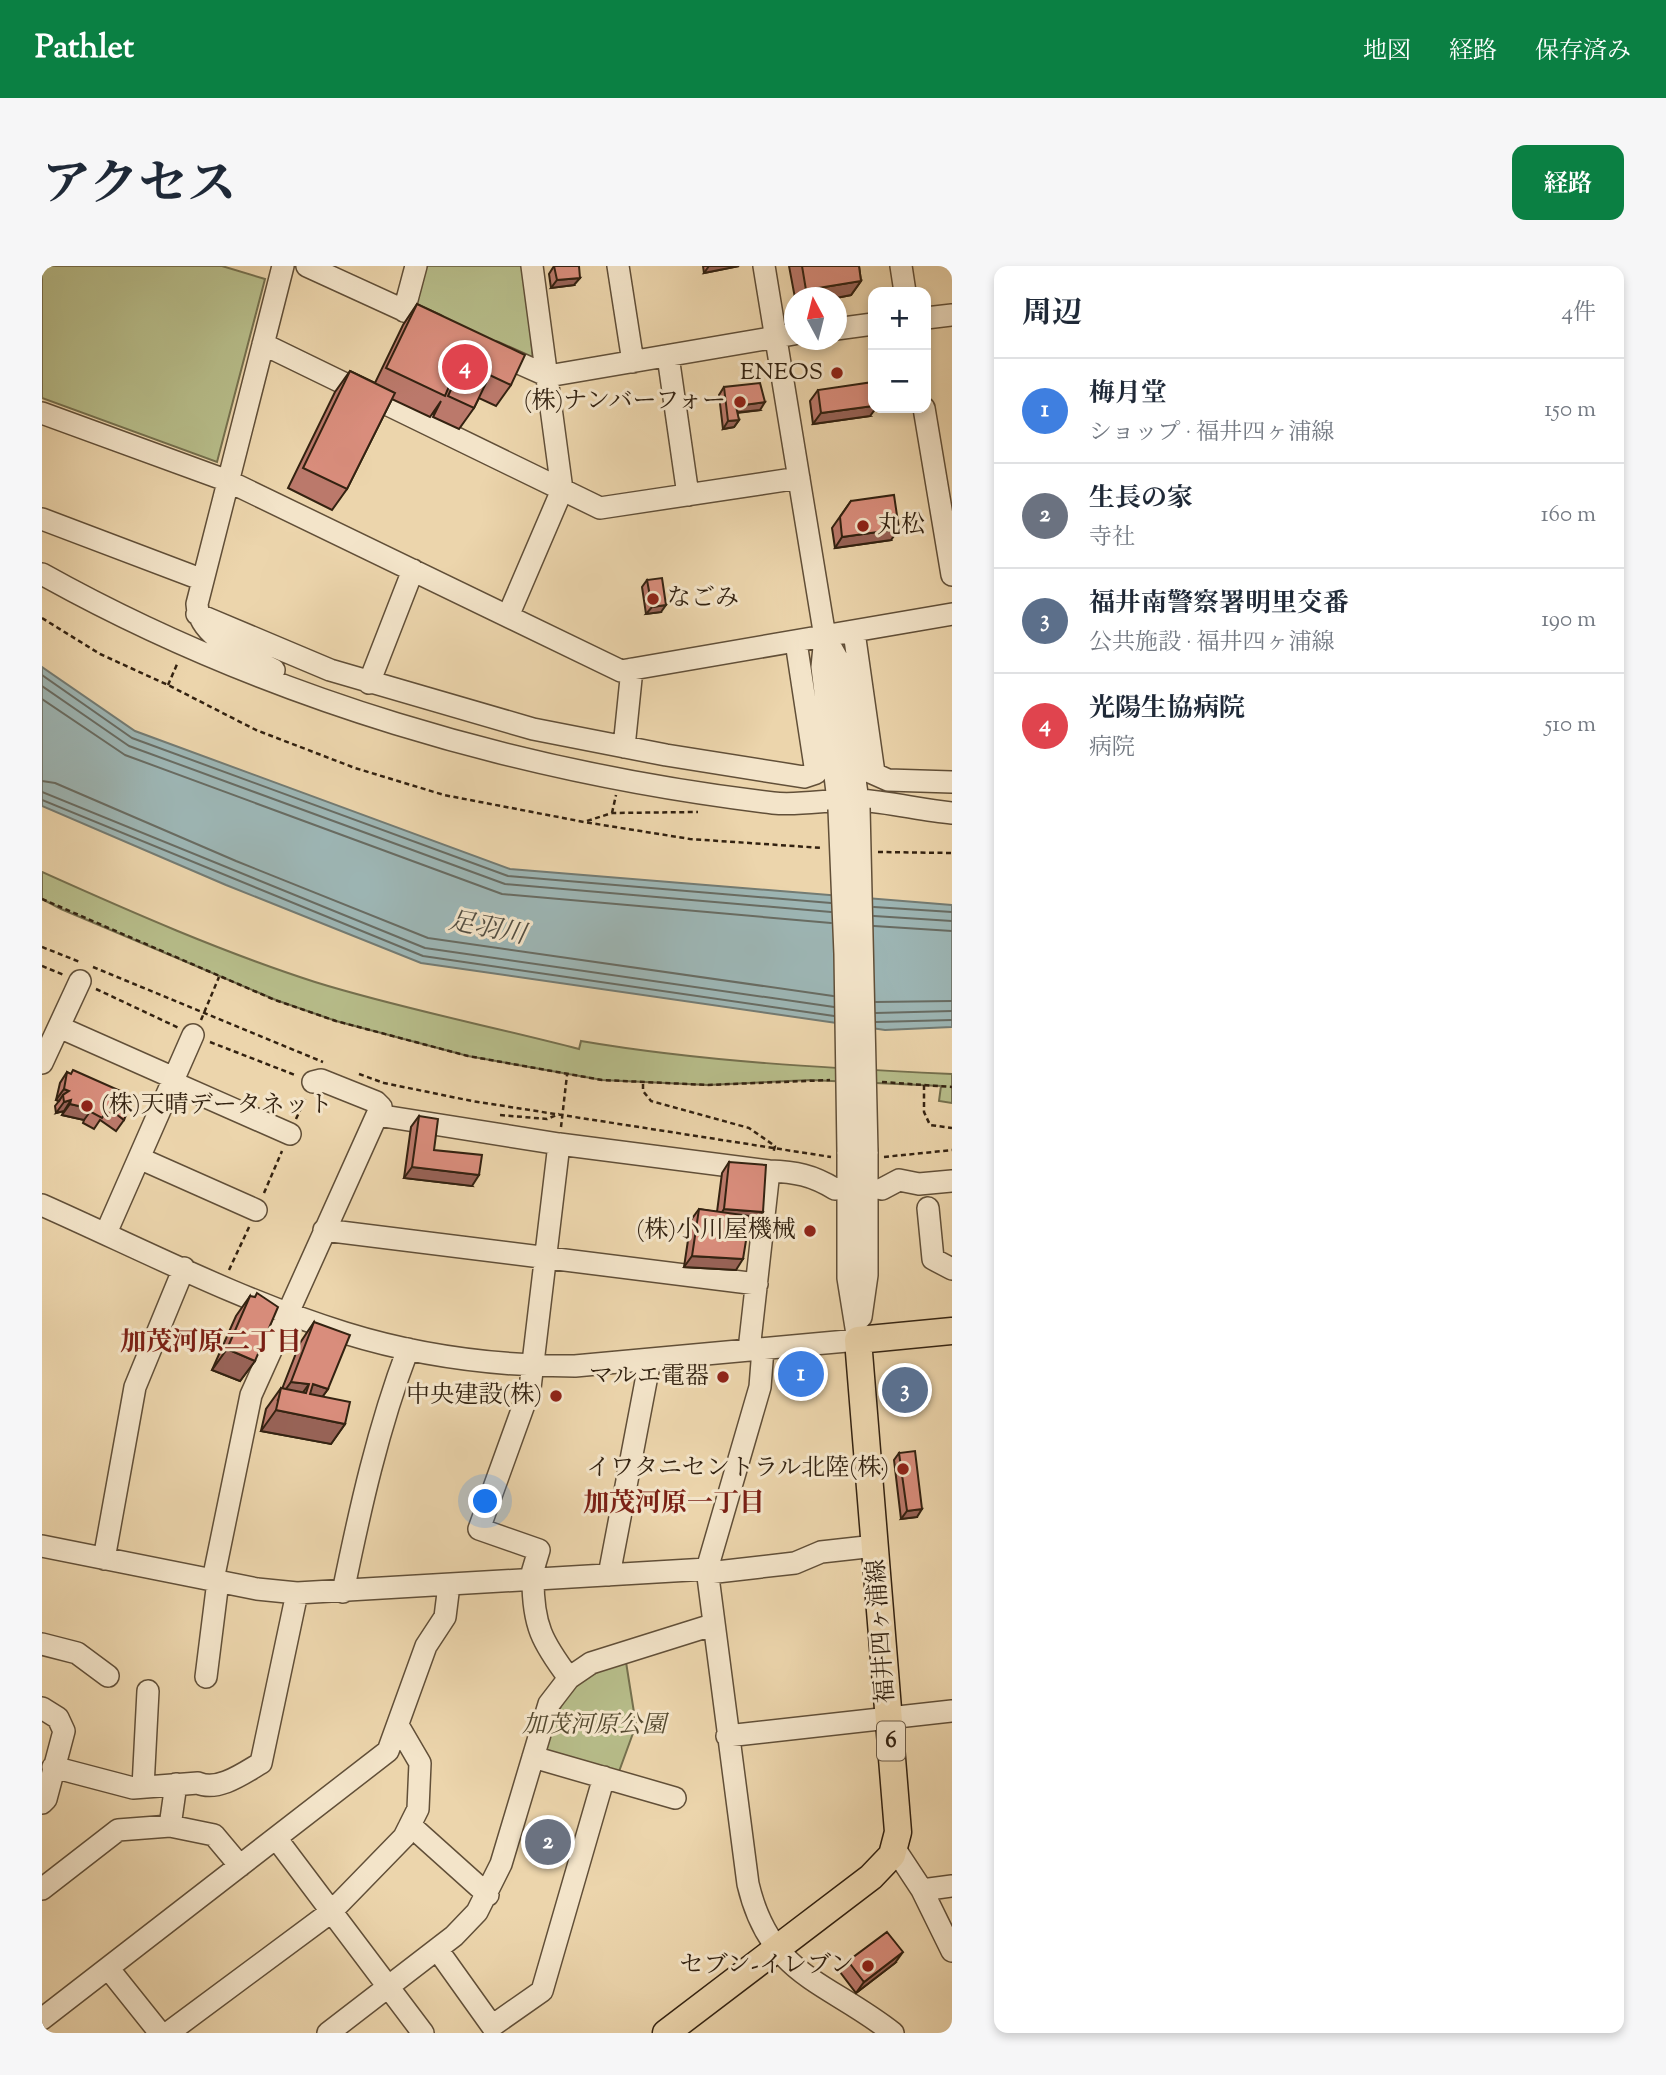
<!DOCTYPE html>
<html lang="ja">
<meta charset="utf-8">
<style>
:root{--surface:#fff;--page:#f6f6f7;--text:#1f2937;--muted:#747a83;--line:#e0e1e3;--accent:#0b8043}
body{margin:0;font-family:"Sorts Mill Goudy","Noto Serif JP",serif;background:var(--page);color:var(--text)}
.controls{position:absolute;right:21px;top:21px;display:grid;overflow:hidden;border-radius:14px;box-shadow:0 4px 10px #0003}
.controls button{width:63px;height:63px;display:grid;place-items:center;padding:0;border:0;border-bottom:2px solid var(--line);background:var(--surface);color:var(--text);font:35px sans-serif}
.compass{position:absolute;left:742px;top:21px;width:63px;height:63px;border-radius:50%;background:var(--surface);box-shadow:0 4px 10px #0003;rotate:353deg}
.you{position:absolute;left:444px;top:1236px;width:24px;height:24px;margin:-18px;border:5px solid #fff;border-radius:50%;background:#1a73e8;box-shadow:0 0 0 10px #1a73e833}
.badge{display:grid;place-items:center;width:46px;height:46px;border-radius:50%;background:var(--accent);color:#fff;font-size:23px;font-weight:700}
.pin{position:absolute;translate:-50% -50%;border:4px solid #fff;box-shadow:0 2px 7px #0006}
.list{margin:0;padding:0;list-style:none}
h2{display:flex;justify-content:space-between;align-items:center;height:91px;margin:0;padding:0 28px;font-size:30px}
h2 small{font-size:23px;font-weight:400;color:var(--muted)}
.list li{display:grid;grid-template-columns:46px 1fr auto;gap:21px;align-items:center;box-sizing:border-box;height:105px;padding:0 28px;border-top:2px solid var(--line)}
.list b{display:block;font-size:26px;white-space:nowrap}
.list p{margin:0;font-size:23px;white-space:nowrap;color:var(--muted)}
.list em{font-size:23px;font-style:normal;color:var(--muted)}
.map{position:relative;flex:none;width:910px;height:1767px;overflow:hidden;border-radius:14px}
header{display:flex;align-items:center;gap:42px;box-sizing:border-box;height:98px;padding:0 35px;background:var(--accent);color:#fff}
header strong{font-size:33px}
nav{display:flex;gap:38px;margin-inline-start:auto;font-size:24px}
.intro{display:flex;align-items:center;justify-content:space-between;box-sizing:border-box;height:168px;padding:0 42px}
h1{margin:0;font-size:49px}
.button{padding:18px 32px;border-radius:14px;background:var(--accent);color:#fff;font-size:24px;font-weight:700}
main{display:flex;gap:42px;padding:0 42px}
aside{flex:1;background:var(--surface);border-radius:14px;box-shadow:0 4px 10px #0003}
.map>svg:first-child{display:block}
</style>
<header>
<strong>Pathlet</strong>
<nav><a>地図</a><a>経路</a><a>保存済み</a></nav>
</header>
<div class="intro"><h1>アクセス</h1><a class="button">経路</a></div>
<main>
<div class="map">
<svg width="910" height="1767" viewBox="0 0 910 1767">
<rect width="100%" height="100%" fill="#ecd5ac"/>
<filter id="stains"><feTurbulence type="fractalNoise" baseFrequency=".00286" numOctaves="4"/><feColorMatrix values="0 0 0 0 .2 0 0 0 0 .09 0 0 0 0 .02 0 0 0 .5 -.17"/></filter>
<radialGradient id="worn" r=".72"><stop offset=".6" stop-color="#630" stop-opacity="0"/><stop offset="1" stop-color="#630" stop-opacity=".3"/></radialGradient>
<path fill="#b7bd8a" stroke="#75704e" stroke-width="2" d="M0 0H180L223 13 175 196 0 132Z
M382 0H483L491 95 375 43 372 36Z
M0 606C89 646 180 686 273 716 360 743 449 760 537 783L539 775C662 796 786 802 910 808V837L897 835 899 820 768 814 666 819 560 814 426 790 294 755 234 734 19 643 0 633Z
M584 1396 594 1459 575 1511 501 1486C518 1434 528 1410 584 1396Z"/>
<path fill="#9db6b5" stroke="#737b73" stroke-width="2" d="M0 401 93 465 468 603 910 639V761L843 764 379 697 184 619 0 540Z"/>
<g fill="none" stroke-linecap="round" stroke-linejoin="round">
<path stroke="#686c63" stroke-width="2" d="M0 409 90 472 466 610 789 637
M0 420 87 480 463 618 789 646
M0 433 83 489 460 628 789 657
M0 515 13 517 194 595 386 672 791 730
M0 526 383 682 792 741
M0 534 381 690 792 750
M832 641 910 646
M832 650 910 655
M832 660 910 665
M834 736 910 735
M834 747 910 745
M834 756 910 754"/>
<g stroke="#614f38" stroke-width="24">
<path id="minor" d="M265 0 394 59
M576 0 591 96
M722 0 783 371 780 401 797 543
M859 0 863 26
M362 45 374 0
M884 52 910 49
M794 63 831 58
M221 78 558 242 757 212
M452 86 506 110 752 68
M626 90 646 229
M882 142 910 309
M0 147 186 215 579 405 910 348
M0 253 161 314
M0 308C222 432 479 507 731 537 759 540 788 533 816 534 847 536 879 544 910 547
M155 348 288 404 491 463 624 489 762 511 774 507 754 376
M466 350 520 224 490 0
M812 366 832 507
M783 371 796 394 817 542
M232 404C205 389 157 373 155 338L241 0
M327 417 371 304
M582 481 590 403
M828 506 846 514 910 516
M17 761 132 812
M0 797 38 715
M130 816 248 868
M271 816 279 814 334 836 339 841 335 849
M806 886V1012L816 1074
M97 892 214 944
M840 923 857 914 877 918 910 915
M0 939C99 983 199 1035 303 1067 377 1090 456 1100 533 1100L816 1074
M886 942 891 993 910 1003
M282 964 715 1018
M64 967 151 769
M819 1051 825 1009V886
M721 1083 718 1121 665 1303 706 1618C728 1711 785 1715 851 1767
M707 1084 727 905
M0 1280 215 1323 255 1327 665 1303
M62 1293 93 1121 142 1002
M666 1307 753 1297 779 1286 833 1280
M567 1309 608 1094
M171 1314 209 1129 335 849 517 878 727 905C754 906 770 909 793 923
M488 1314 497 1284 437 1263 488 1122 517 878
M491 1314C491 1359 500 1376 527 1412
M301 1326C318 1243 336 1162 366 1083
M0 1378 35 1387 66 1410
M164 1411 176 1315
M0 1442 16 1452 22 1465 4 1533 0 1537
M685 1470 910 1445
M491 1491 633 1532
M11 1501 91 1522 156 1517C176 1526 202 1507 219 1497L255 1327
M101 1521 106 1425
M368 1559 446 1629
M128 1560 134 1518
M234 1572 381 1767
M853 1583 880 1624 910 1685
M0 1623 76 1564 128 1560 172 1569 198 1600
M880 1624 910 1620
M395 1683 450 1760 500 1725 562 1511
M66 1702 118 1767
M0 1753 346 1485 384 1380 403 1351 407 1319
M126 1767 289 1646 362 1571 376 1543 378 1497 357 1461
M286 1767 412 1670 435 1646 459 1598 507 1438 527 1412 549 1397 670 1359"/>
</g>
<g stroke="#321" stroke-width="29">
<path id="major" d="M624 1767 829 1611 850 1589 856 1566 816 1074 910 1065"/>
</g>
<path stroke="#321" stroke-width="2.5" stroke-dasharray="5 3.5" stroke-linecap="butt" d="M0 352 58 388 126 419 214 464 313 502 402 529 542 556 648 573 781 582
M126 419 136 396
M570 547 574 529
M545 555 570 547 656 546
M836 586 910 587
M0 633 233 734 294 755 426 790 560 814 666 819 788 814
M0 681 38 696
M0 700 22 709
M51 701 281 796
M54 723 137 762
M159 754 177 711
M168 776 253 809
M317 808 342 817 430 835 789 891
M840 816 910 821
M601 818V825L609 835 707 862 733 880 731 888
M882 819V846L888 859 910 862
M458 849 505 853 517 848
M254 853 264 831
M519 861 525 809
M842 891 910 884
M222 927 240 885
M187 1004 208 959"/>
<use href="#minor" stroke="#f3e4c9" stroke-width="21"/>
<use href="#major" stroke="#ecd5ac" stroke-width="26"/>
<g stroke="#614f38" stroke-width="24" stroke-linecap="butt">
<path id="minor-bridge" d="M817 542 825 886
M797 543 803 688 806 886"/>
</g>
<use href="#minor-bridge" stroke="#f3e4c9" stroke-width="21"/>
</g>
<path fill="#bb796b" stroke="#321" stroke-width="2" d="M512 0 532 19 509 22 507 8Z
M661 0H697L662 7Z
M747 0H817L819 15 809 29 794 32H753Z
M375 38 469 119 454 140 437 132 432 142 417 163 391 151 399 135 388 151 350 133 305 223 290 244 246 222 293 126 308 105 333 117 361 59Z
M682 121 718 144 695 147 697 154 692 161 681 163 677 129Z
M776 124 828 150 771 158 768 135Z
M809 235 849 274 793 282 790 262Z
M605 314 619 346 604 348 600 321Z
M25 806 82 854 74 865 58 854 52 863 41 857 42 854 20 849 22 845 14 847 13 840 17 835 14 834 18 817Z
M377 850 392 884 430 920 362 912 369 861Z
M687 896 714 957 707 956 694 1004 642 1001 649 954 657 943 675 946 680 907Z
M208 1030 213 1095 198 1115 170 1104 194 1050Z
M272 1056 286 1123 280 1131 303 1158 289 1178 219 1165 224 1143 239 1122 240 1123 258 1077Z
M857 1187 875 1251 859 1253 852 1194Z
M806 1695 853 1697 814 1727 798 1706Z"/>
<path fill="#986357" stroke="#321" stroke-width="2" d="M667 0H697L662 7Z
M538 12 532 19 509 22 515 14Z
M819 15 809 29 794 32H759L764 24Z
M723 136 718 144 689 147 694 140Z
M831 140V142H834L828 150 771 158 779 147Z
M697 154 692 161 681 163 686 155Z
M857 263 849 274 793 282 800 271Z
M624 339 619 346 604 348 610 341Z
M22 823 27 825 21 829 17 835 14 834Z
M29 834 22 845 14 847 22 836Z
M28 838 50 843 42 854 20 849Z
M370 901 437 909 430 920 362 912Z
M682 943 721 946 714 957 675 954Z
M650 990 701 993 694 1004 642 1001Z
M185 1083 213 1095 198 1115 170 1104Z
M249 1116 267 1118 252 1139 236 1134Z
M271 1118 286 1123 271 1144 256 1139Z
M234 1144 303 1158 289 1178 219 1165Z
M880 1243 875 1251 859 1253 865 1245Z
M861 1686 853 1697 814 1727 822 1716Z"/>
<path fill="#d98d7c" stroke="#321" stroke-width="2" d="M512 0H537L538 12 515 14Z
M760 0H817L819 15 764 24Z
M375 38 483 89 469 119 439 105 437 111 445 115 432 142 406 130 419 102 423 104 426 97 418 94 403 130 344 102Z
M308 105 353 127 305 223 261 202Z
M831 116V140L779 147 776 124Z
M718 117 723 136 694 140 697 154 686 155 682 121Z
M852 229 857 263 800 271 798 251 809 235Z
M620 312 624 339 610 341 605 314Z
M31 804 92 831 82 854 66 842 60 852 49 846 50 843 28 838 29 834 22 836 21 829 27 825 22 823 25 806 29 808Z
M377 850 396 853 392 884 440 889 437 909 370 901Z
M687 896 724 899 721 946 682 943Z
M657 943 708 950 701 993 650 990Z
M215 1027 236 1041 213 1095 185 1083 208 1030 213 1031Z
M272 1056 308 1069 286 1123 271 1118 268 1128 308 1136 303 1158 234 1144 239 1122 264 1127 267 1118 249 1116Z
M873 1185 880 1243 865 1245 857 1187Z
M845 1666 861 1686 822 1716 806 1695Z"/>
<g fill="#8f2418" stroke="#f3e4c9" stroke-width="2.5">
<circle cx="795" cy="107" r="7"/>
<circle cx="698" cy="136" r="7"/>
<circle cx="821" cy="260" r="7"/>
<circle cx="611" cy="333" r="7"/>
<circle cx="45" cy="840" r="7"/>
<circle cx="768" cy="965" r="7"/>
<circle cx="681" cy="1111" r="7"/>
<circle cx="514" cy="1130" r="7"/>
<circle cx="861" cy="1203" r="7"/>
<circle cx="826" cy="1700" r="7"/>
</g>
<g text-anchor="middle" dominant-baseline="central" stroke-width="6" stroke-linejoin="round" paint-order="stroke">
<rect fill="#f3e4c9" stroke="#6d5c48" stroke-width="2" x="835" y="1455.5" width="28" height="39" rx="5"/>
<g font-size="23" font-weight="bold" fill="#321">
<text x="849" y="1475">6</text>
</g>
<g font-size="24" fill="#321" stroke="#f3e4c9" text-anchor="end">
<text x="781" y="107">ENEOS</text>
<text x="684" y="136">(株)ナンバーフォー</text>
<text x="835" y="260" text-anchor="start">丸松</text>
<text x="625" y="333" text-anchor="start">なごみ</text>
<text x="59" y="840" text-anchor="start">(株)天晴データネット</text>
<text x="754" y="965">(株)小川屋機械</text>
<text x="667" y="1111">マルエ電器</text>
<text x="500" y="1130">中央建設(株)</text>
<text x="847" y="1203">イワタニセントラル北陸(株)</text>
<text x="812" y="1700">セブン-イレブン</text>
</g>
<g font-size="24" fill="#321" stroke="#f3e4c9">
<text transform="translate(840 1365) rotate(-94)">福井四ヶ浦線</text>
</g>
<g font-size="24" font-style="italic" fill="#54492f" stroke="#f3e4c9">
<text x="552" y="1460">加茂河原公園</text>
</g>
<g font-size="26" font-style="italic" fill="#534e42" stroke="#f3e4c9">
<text transform="translate(445 663) rotate(11)">足羽川</text>
</g>
<g font-size="26" font-weight="bold" fill="#7a1f14" stroke="#f3e4c9">
<text x="169" y="1077">加茂河原二丁目</text>
<text x="632" y="1238">加茂河原一丁目</text>
</g>
</g>
<rect width="100%" height="100%" filter="url(#stains)"/>
<rect width="100%" height="100%" fill="url(#worn)"/>
</svg>
<div class="controls">
<button>+</button>
<button>−</button>
</div>
<svg class="compass" viewBox="-18 -18 36 36"><path d="M0-13l5 13h-10z" fill="#e53935"/><path d="M0 13l5-13h-10z" fill="#747a83"/></svg>
<div class="you"></div>
<div class="pin badge" style="left:759px;top:1108px;background:#3f7fe0">1</div>
<div class="pin badge" style="left:506px;top:1576px;background:#6b7280">2</div>
<div class="pin badge" style="left:863px;top:1124px;background:#5c6f8a">3</div>
<div class="pin badge" style="left:423px;top:101px;background:#e0444e">4</div>
</div>
<aside>
<h2>周辺<small>4件</small></h2>
<ul class="list">
<li><span class="badge" style="background:#3f7fe0">1</span><div><b>梅月堂</b><p>ショップ · 福井四ヶ浦線</p></div><em>150 m</em></li>
<li><span class="badge" style="background:#6b7280">2</span><div><b>生長の家</b><p>寺社</p></div><em>160 m</em></li>
<li><span class="badge" style="background:#5c6f8a">3</span><div><b>福井南警察署明里交番</b><p>公共施設 · 福井四ヶ浦線</p></div><em>190 m</em></li>
<li><span class="badge" style="background:#e0444e">4</span><div><b>光陽生協病院</b><p>病院</p></div><em>510 m</em></li>
</ul>
</aside>
</main>
